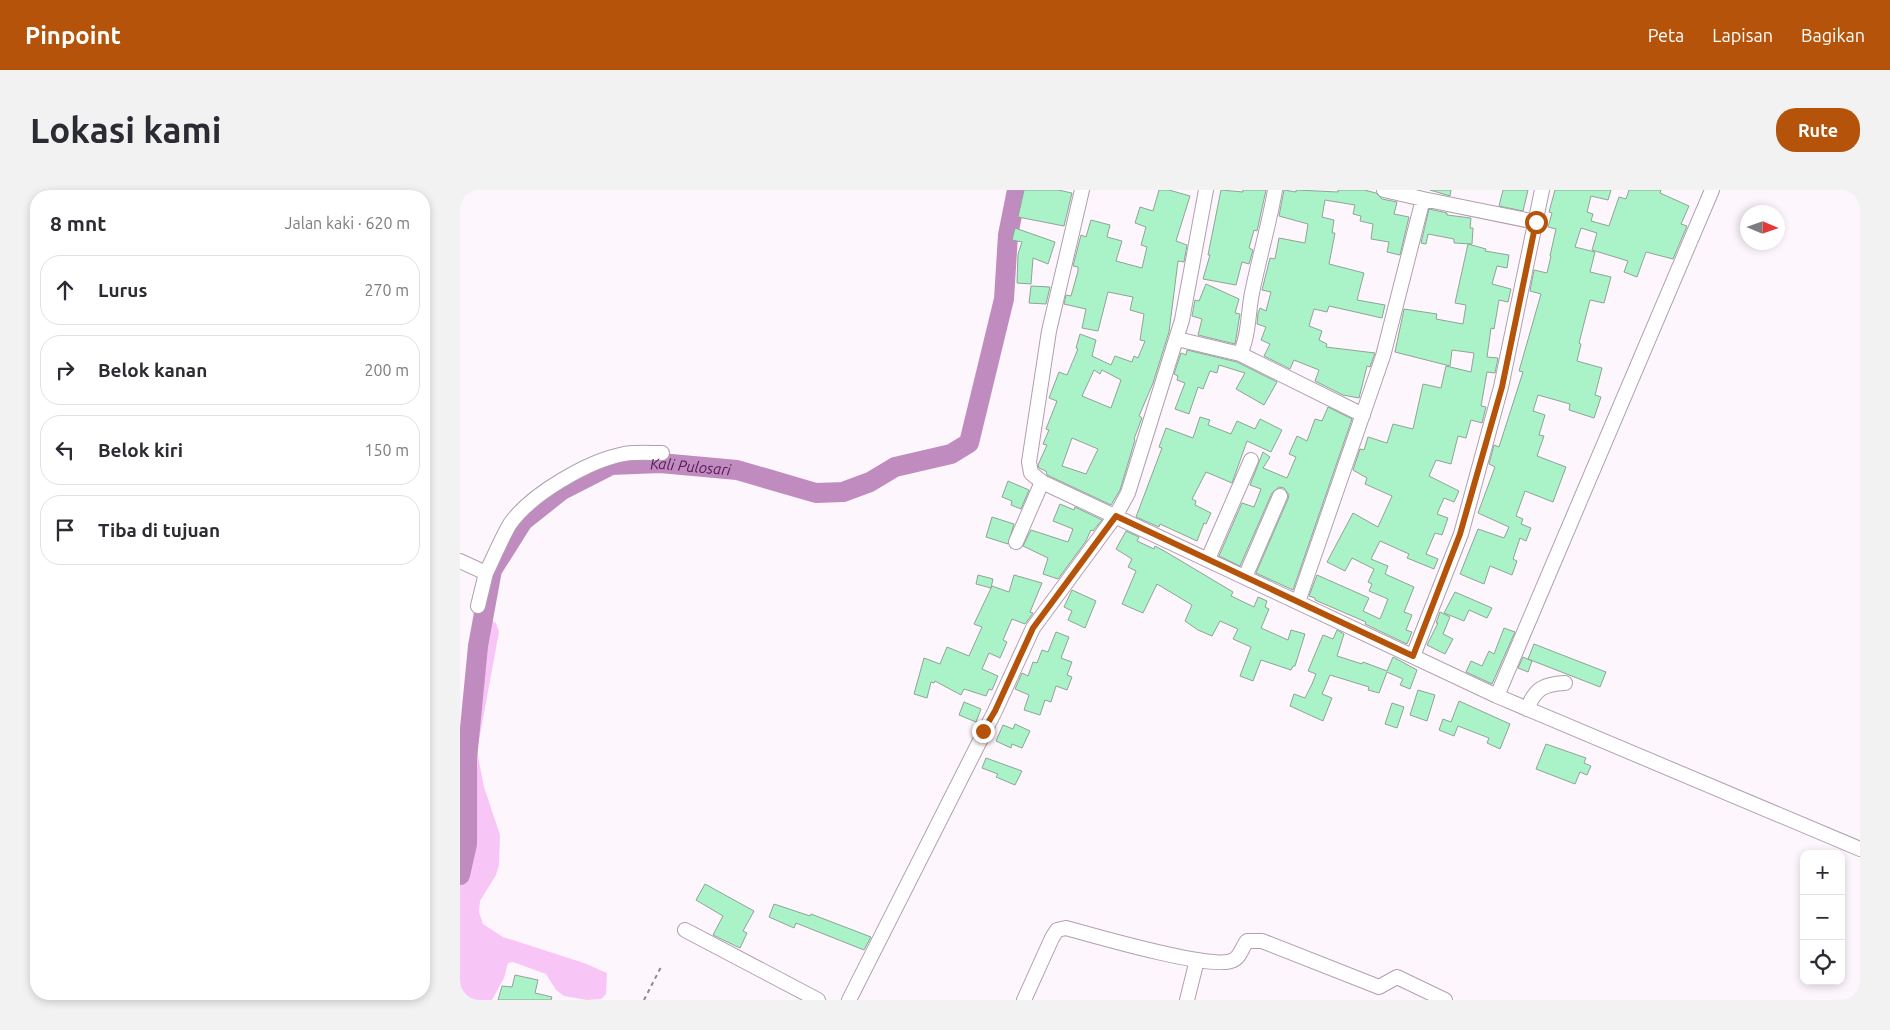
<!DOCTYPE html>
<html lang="id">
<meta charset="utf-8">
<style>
:root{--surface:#fff;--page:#f2f2f3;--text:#2b2b33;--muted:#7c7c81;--line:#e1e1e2;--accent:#b45309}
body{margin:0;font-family:Ubuntu,sans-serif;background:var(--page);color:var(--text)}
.controls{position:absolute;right:15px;bottom:15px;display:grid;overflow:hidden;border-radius:10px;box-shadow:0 2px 8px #0003}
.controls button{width:45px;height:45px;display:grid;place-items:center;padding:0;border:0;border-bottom:1px solid var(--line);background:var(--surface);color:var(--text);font:25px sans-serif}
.compass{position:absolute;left:1280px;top:15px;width:45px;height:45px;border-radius:50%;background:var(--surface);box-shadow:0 2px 8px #0003;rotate:92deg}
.stop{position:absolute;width:15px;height:15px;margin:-11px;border:4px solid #b45309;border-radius:50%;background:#fff}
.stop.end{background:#b45309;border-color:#fff;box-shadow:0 1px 5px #0008}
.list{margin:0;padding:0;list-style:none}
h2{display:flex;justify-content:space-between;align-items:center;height:65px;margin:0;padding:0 20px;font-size:21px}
h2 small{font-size:16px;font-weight:400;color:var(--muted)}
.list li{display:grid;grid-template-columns:32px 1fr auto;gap:15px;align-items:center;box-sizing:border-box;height:70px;margin:0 10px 10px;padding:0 10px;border:1px solid var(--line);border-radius:20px}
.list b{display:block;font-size:19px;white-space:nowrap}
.list em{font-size:16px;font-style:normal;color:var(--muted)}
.icon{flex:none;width:28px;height:28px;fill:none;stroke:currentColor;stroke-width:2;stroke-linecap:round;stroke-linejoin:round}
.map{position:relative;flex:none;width:1400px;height:810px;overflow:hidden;border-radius:20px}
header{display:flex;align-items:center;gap:30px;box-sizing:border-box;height:70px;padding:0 25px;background:var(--accent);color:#fff}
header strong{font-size:24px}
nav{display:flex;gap:28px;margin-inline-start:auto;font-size:18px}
.intro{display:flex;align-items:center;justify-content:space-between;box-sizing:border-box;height:120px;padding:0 30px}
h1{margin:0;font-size:35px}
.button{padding:12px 22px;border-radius:20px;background:var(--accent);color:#fff;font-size:18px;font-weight:700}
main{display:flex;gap:30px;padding:0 30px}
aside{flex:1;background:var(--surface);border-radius:20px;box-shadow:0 2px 8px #0003}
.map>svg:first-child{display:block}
</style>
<header>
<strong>Pinpoint</strong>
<nav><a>Peta</a><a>Lapisan</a><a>Bagikan</a></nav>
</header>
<div class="intro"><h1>Lokasi kami</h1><a class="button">Rute</a></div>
<main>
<aside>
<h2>8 mnt<small>Jalan kaki · 620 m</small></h2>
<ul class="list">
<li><svg class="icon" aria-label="ahead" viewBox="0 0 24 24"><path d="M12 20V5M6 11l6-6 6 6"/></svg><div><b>Lurus</b></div><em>270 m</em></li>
<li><svg class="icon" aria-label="right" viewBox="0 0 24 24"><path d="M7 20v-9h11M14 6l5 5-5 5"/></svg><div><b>Belok kanan</b></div><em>200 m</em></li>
<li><svg class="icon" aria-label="left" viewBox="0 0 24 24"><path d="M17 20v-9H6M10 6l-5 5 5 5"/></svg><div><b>Belok kiri</b></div><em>150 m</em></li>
<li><svg class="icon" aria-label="arrive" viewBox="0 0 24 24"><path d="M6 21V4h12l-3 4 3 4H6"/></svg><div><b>Tiba di tujuan</b></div></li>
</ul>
</aside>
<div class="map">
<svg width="1400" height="810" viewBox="0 0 1400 810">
<rect width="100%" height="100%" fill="#fef6fd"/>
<path fill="#f8c5f7" d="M30 430 36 433 39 442 17 561 24 597 40 645 39 675 36 685 20 711 19 722 23 734 43 747 124 773 147 783 146 804 141 809 127 810 104 806 96 800 86 784 53 772 48 773 44 788 32 810H0V545L9 541 23 431Z"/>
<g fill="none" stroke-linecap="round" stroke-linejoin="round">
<path stroke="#c08cbf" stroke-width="20" id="s1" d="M0 685 7 654V569L18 456 32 380 63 331 102 300 151 275 200 273 277 280 356 303 383 302 410 292 435 277 491 264 509 253 544 109 548 45 557 0"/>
</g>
<path fill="#aaf2c7" stroke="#8fa496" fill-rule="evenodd" d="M564 0H598L612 3 604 36 558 27Z
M699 0H709L730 6 716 51 727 55 724 72 718 71 709 142 693 193 679 226 682 228 674 249 675 250 660 300 651 315 587 285 586 281 579 278 578 275 587 255 583 254 589 240 586 239 597 211 589 208 599 182 607 185 618 159 616 158 620 144 636 150 632 166 651 175 655 166 672 172 674 166 678 168 685 151 680 150 684 124 670 120 673 107 648 102 638 141 622 138 626 119 604 114 606 105 611 106 618 81V77L613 76 621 45 626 47 631 30 650 35 647 47 662 51 656 71 682 78 687 57 681 55 686 37 675 33 680 17 693 21ZM634 180 640 184 642 180 661 190 651 218 622 206ZM612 248 638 259 626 284 602 276Z
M761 0 783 2V0H806L797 41 794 40 789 58 793 60 789 74 782 72 776 95 743 89 750 65H748Z
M824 0 836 2V0L878 2V0H904L916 3 922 9 937 12 934 24 949 27 940 65 927 62 929 52 911 49 913 34 900 31 901 26 893 24 895 15 865 10 862 27 874 30 872 43H875L869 74 904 83 897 110 925 115 922 128 869 116 867 122 854 119 849 136 862 141 859 150 867 154 866 157 915 163 910 177 907 176 899 208 883 205 855 191 859 180 834 170 830 179 804 166 810 154 801 150 806 137 797 134 798 123 800 118 806 121 811 102 802 100 810 68 815 69 819 48 845 53 848 34 819 26Z
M970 0H991L990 6Z
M1043 0H1068L1063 21 1039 16Z
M1095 0H1151L1148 10 1131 6 1127 22 1133 24 1131 31 1149 36 1159 7 1166 9 1169 0H1201L1200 3 1229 16 1221 34 1227 36 1213 69 1186 62 1177 87 1164 82 1168 71 1132 60 1137 43 1121 38 1115 57 1135 62 1130 82 1151 87 1144 113 1130 110 1119 153 1121 154 1117 171 1142 178 1135 205 1141 207 1134 228 1109 220 1110 214 1078 205 1073 221 1085 225 1079 245 1084 246 1077 266 1106 277 1093 312 1065 301 1056 326 1063 329 1061 334 1071 338 1066 351 1060 348 1053 369 1057 371 1052 385 1030 376 1024 394 1000 384 1018 339 1044 348 1049 337 1018 323 1035 277 1029 274 1034 255 1039 257 1063 182 1059 181 1081 104 1070 101 1074 80 1087 83 1091 66H1090L1096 39 1088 37 1092 23 1089 22Z
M969 19 987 23V25L1011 28 1010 38H1013L1012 54 994 53V49L968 44 966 54 961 53Z
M555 38 595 52 588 74 573 68 571 94 557 93 558 64 562 52 552 50Z
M1008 54 1026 59 1025 61 1049 65 1047 78 1037 76 1032 94 1051 99 1048 112 1039 110 1034 139 1031 138 1027 167 1038 168 1035 183 1027 182 1021 216 1026 217 1022 233 1011 230 1006 248 998 246 991 274 976 270 969 286 999 301 994 312 984 308 977 324 988 328 982 345 975 343 966 364 978 369 974 379 947 368 949 364 920 351 911 369 928 376 925 384 954 397 944 422 952 425 946 440 952 442 947 454 905 434 906 432 855 410V408L849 406 857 385 909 408 903 421 920 429 928 409 909 401 912 394 908 392 914 379 892 368 885 381 867 372 893 323 918 337 932 306 905 294 907 288 893 280 900 259 904 260 908 247 927 253 933 234 953 239 963 194 981 198 986 176 1011 182 1014 163 992 160 990 176 935 162 944 119 977 124 976 129 1003 134 1006 115 995 113Z
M746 94 779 109 775 123 780 124 775 154 738 145 742 129 732 126 735 110 739 111Z
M571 96 590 97 586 114 569 113Z
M727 160 777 172 817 192 804 215 776 199 785 183 759 175 757 183 750 181 743 199 738 197 729 224 715 219 725 193 717 190 718 186 714 184 721 163 726 165Z
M868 217 892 229 833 400 796 383 828 309 829 305 824 298 819 297 812 303 780 376 759 366 782 313 794 317 801 299 790 295 803 262 810 267 803 278 827 288 836 267 829 264 837 246 847 251 855 229 862 231Z
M740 227 750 230 748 235 771 244 777 231 795 239 800 229 822 240 811 262 787 251 772 293 746 282 732 309 736 311 735 315 751 323 746 334 744 333 737 351 700 334 699 337 676 327 702 258 699 257 706 238 733 248Z
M548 291 569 300 561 319 551 315 552 311 542 307Z
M600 314 614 320 615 317 642 330 633 341 631 340 626 351 598 389 583 384 588 368 563 356 571 340 608 352 613 339 593 331Z
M532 327 554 334 548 354 526 347Z
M666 341 679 347 677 351 694 359 695 356 706 362 773 402 771 406 794 417 798 407 807 411 805 417 809 419 801 438 828 450 831 440 845 444 835 476H833L831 480 801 470 793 491 780 486 791 457 773 449 778 439 760 431 752 446 738 440 725 431 732 415 697 394 683 423 662 414 676 381 668 377 672 369 656 359Z
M518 385 533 389 531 398 516 394Z
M554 385 582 393 570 422 573 423 565 434 552 429 543 450 547 452 540 468 529 463 522 479 538 486 532 500 529 499 526 506 504 499 501 505 475 491 474 493 471 492 467 508 454 504 464 468 480 474 487 457 509 466 522 437 514 434 532 396 549 402Z
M612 400 636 411 625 438 608 430 612 421 604 417Z
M995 402 1032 418 1027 428 1009 420 1004 431 984 423Z
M980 422 990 427 983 444 993 449 985 464 967 455 978 433H976Z
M1044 438 1055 442 1032 494 1006 482 1011 471 1022 476 1029 461 1034 464Z
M877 440 884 444 877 466 902 474 903 472 927 481 933 467 957 480 950 499 940 495 943 489 927 482 919 503 908 500 909 497 870 485 862 504 872 508 863 531 830 516 834 504 845 508 852 494 856 484 848 481 863 445 873 449Z
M596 442 609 447 601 468 612 472 607 485 612 487 607 500 596 496 591 512 585 510 580 525 564 520 569 505 555 499 562 483 568 486 573 472 577 473 582 460 588 462Z
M1074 454 1146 482 1140 497 1068 469Z
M1063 467 1072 471 1068 482 1058 478Z
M958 500 975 505 967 531 950 525Z
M999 511 1050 534 1040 559 1027 553 1029 548 998 536 994 546 979 540 983 529 991 532Z
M504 512 521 519 516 532 499 525Z
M932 513 944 517 937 538 925 534Z
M555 534 570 541 562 558 552 554 551 558 536 551 543 535 553 539Z
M1086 554 1126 568 1124 573 1131 576 1127 585 1120 582 1115 594 1076 579Z
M526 568 562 581 555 595 536 587 538 584 522 578Z
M245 694 294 721 283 741 287 743 280 758 253 745 263 726 236 710Z
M314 714 350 726 351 724 411 747 404 760 336 733 334 738 309 727Z
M55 785 78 790 75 803 92 807 91 810H38L42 796 52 797Z"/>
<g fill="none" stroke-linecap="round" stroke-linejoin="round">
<g stroke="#b19fb0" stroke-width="16">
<path id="minor" d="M622 0 589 141 569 272 571 283 582 292 1037 506 1400 659
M924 0 963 9
M717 149 780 164 903 225
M780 164C789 146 788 122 792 103 799 68 809 35 815 0
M556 352 582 292
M748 369 791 270
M0 371 26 383C34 367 41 349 50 334 71 304 128 271 164 264 176 262 190 263 202 263
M785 387 820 306
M838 412 923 166 963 9 1076 32
M18 416 26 383
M953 466 1001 344 1041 197 1082 0
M1037 506 1252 0
M1067 519C1075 499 1083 494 1105 493
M225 740 358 810
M389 810 535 521 573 438 656 325 668 303 722 130 746 0
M564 810 592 748 597 740 606 738C635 746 748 779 771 771 780 769 782 757 787 751H802L919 797 937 787 985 810
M727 810 737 770"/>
</g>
<path stroke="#8e878d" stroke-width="2" stroke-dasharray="4 4" stroke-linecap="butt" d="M184 810 201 777"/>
<use href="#minor" stroke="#fff" stroke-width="14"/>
</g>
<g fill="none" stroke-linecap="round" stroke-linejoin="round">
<path stroke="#b45309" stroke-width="6" d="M523 541 535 521 573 438 656 326 953 466 1000 344 1042 197 1076 32"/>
</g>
<g text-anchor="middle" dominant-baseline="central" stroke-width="4" stroke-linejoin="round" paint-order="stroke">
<g font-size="15" font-style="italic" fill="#551757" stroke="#fff">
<text stroke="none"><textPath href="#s1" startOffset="550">Kali Pulosari</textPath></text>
</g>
</g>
</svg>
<div class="controls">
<button>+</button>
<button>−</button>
<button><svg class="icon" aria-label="locate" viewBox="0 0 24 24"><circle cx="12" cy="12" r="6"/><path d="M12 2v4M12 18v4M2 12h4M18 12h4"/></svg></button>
</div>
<svg class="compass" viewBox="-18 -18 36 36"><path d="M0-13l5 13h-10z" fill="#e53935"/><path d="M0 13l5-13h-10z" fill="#7c7c81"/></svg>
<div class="stop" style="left:1076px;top:32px"></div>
<div class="stop end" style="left:523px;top:541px"></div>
</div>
</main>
